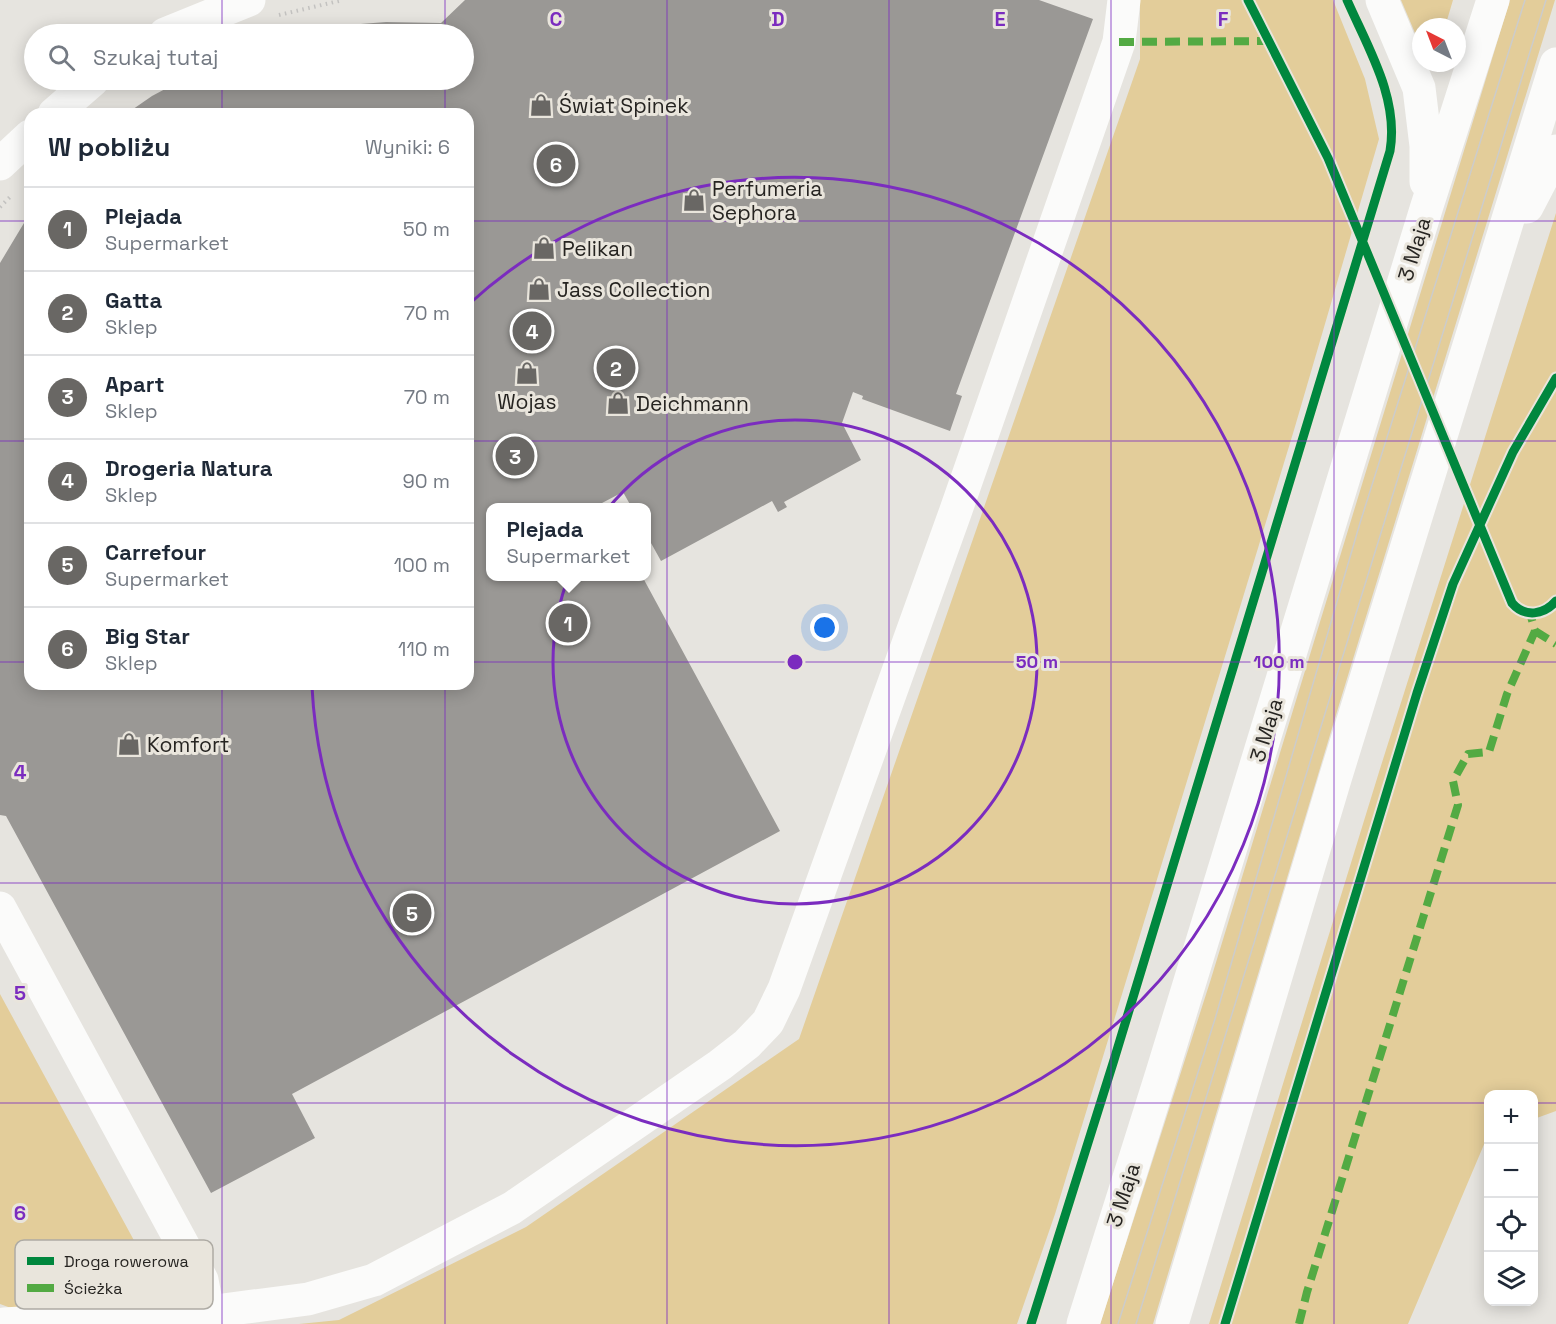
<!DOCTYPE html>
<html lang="pl">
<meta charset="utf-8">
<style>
:root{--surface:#fff;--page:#f6f6f7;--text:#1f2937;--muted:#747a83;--line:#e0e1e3;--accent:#696764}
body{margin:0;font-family:"Space Grotesk",sans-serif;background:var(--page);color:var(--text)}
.controls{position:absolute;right:18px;bottom:18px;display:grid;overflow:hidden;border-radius:12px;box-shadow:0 3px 15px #0003}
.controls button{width:54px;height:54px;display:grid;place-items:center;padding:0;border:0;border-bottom:2px solid var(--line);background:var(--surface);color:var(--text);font:30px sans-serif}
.compass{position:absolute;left:1412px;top:18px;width:54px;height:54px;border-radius:50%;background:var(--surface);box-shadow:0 3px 15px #0003;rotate:318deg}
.you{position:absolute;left:825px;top:628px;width:21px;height:21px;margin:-15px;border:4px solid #fff;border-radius:50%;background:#1a73e8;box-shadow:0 0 0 9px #1a73e833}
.badge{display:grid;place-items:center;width:39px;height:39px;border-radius:50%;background:var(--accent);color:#fff;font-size:20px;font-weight:700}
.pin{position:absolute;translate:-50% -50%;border:3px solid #fff;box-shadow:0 2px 6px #0006}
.popup{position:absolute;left:486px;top:503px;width:165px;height:78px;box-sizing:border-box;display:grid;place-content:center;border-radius:12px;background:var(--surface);filter:drop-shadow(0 2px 4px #0005);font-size:20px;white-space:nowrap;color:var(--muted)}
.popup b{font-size:22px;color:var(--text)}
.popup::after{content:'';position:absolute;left:50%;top:100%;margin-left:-12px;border:12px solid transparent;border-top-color:var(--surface)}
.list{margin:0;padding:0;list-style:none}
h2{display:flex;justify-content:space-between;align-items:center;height:78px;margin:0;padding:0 24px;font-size:26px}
h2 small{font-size:20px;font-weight:400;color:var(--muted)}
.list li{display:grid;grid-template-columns:39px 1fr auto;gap:18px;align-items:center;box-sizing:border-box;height:84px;padding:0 24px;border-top:2px solid var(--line)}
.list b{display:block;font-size:22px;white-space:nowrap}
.list p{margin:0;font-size:20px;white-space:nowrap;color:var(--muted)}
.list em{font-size:20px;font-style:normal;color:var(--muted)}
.icon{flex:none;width:33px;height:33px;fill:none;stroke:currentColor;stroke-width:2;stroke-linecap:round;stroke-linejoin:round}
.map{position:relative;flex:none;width:1556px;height:1324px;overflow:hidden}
.search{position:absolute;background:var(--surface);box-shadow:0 3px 15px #0003;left:24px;top:24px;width:450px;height:66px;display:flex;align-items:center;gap:15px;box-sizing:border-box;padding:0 21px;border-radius:33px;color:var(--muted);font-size:22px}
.panel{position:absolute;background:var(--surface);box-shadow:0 3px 15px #0003;left:24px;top:108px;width:450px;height:582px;border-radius:18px}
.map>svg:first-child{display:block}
</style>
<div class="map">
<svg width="1556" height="1324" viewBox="0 0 1556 1324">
<rect width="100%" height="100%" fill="#e6e4df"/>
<path fill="#e3cd9a" d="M1140 0H1333L1365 79 1379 139 1294 430 1055 1214 1017 1324H299L339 1320 526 1227 799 1039 1140 59Z
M1401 0H1453L1445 27H1421V47Z
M1510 0H1555L1342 695 1161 1297 1153 1324H1100L1210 982Z
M1556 213V1111L1534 1119V1094H1488V1135L1408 1324H1209L1379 772Z
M0 994 149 1268 172 1256C180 1277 174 1289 153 1299L11 1308 0 1304Z"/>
<path fill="#9a9895" d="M465 0H1039L1093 19 956 394 962 396 950 431 862 399 863 396 853 392 842 423 861 460 784 502 787 507 778 512 772 501 661 561 646 534V508H632L623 492 602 503 604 508H490V576H642L780 831 292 1094 315 1138 211 1193 6 816 0 815V263L30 213V684H468V114H126L152 96 182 80H464V34L304 33 348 25 386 22 441 23Z"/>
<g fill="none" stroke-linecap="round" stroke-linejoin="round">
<path stroke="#c3c2c0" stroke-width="4" stroke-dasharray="1.5 4.5" stroke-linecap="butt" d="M279 15 343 0
M125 88 140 80
M0 207 11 196"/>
<path stroke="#fbfbfa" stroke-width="33" d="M165 34 249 0
M54 114 93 80
M0 164 30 136
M0 908 202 1280 208 1312
M4 1324 208 1312 308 1299 374 1280 512 1208 720 1065 747 1044 768 1022 784 989 955 513 1119 42 1124 0"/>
<path stroke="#fbfbfa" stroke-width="33" d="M1382 0 1419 88 1426 146V182
M1527 207 1556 151
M1083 1324 1162 1073 1426 209 1493 0
M1172 1324 1335 779 1556 64"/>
<path stroke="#cccccb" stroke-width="1.5" d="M1118 1324 1215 1019 1360 523 1525 0
M1136 1324 1546 0"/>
<path stroke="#53aa43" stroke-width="8" stroke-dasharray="15 8" stroke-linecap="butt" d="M1119 42 1269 41
M1535 631 1556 644
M1299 1324 1307 1292 1458 805 1453 781 1468 754 1489 752 1507 694 1535 631 1530 613"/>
<g stroke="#e9e5dc" stroke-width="13">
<path id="cycleway" d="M1248 0 1328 158 1512 603C1525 618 1544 615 1556 601
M1031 1324 1114 1060 1390 151C1399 98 1368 48 1347 0
M1225 1324 1417 693 1453 584 1513 452 1556 378"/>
</g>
<use href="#cycleway" stroke="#00873e" stroke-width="9"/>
</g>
<path fill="none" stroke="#7b2cbf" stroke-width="1.5" stroke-opacity="0.55" d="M222 0V34M445 0V34M667 0V1324M889 0V1324M1111 0V1324M1334 0V1324M222 80V114M445 80V114M0 221H30M468 221H1556M0 441H30M468 441H1556M0 662H30M468 662H1556M222 684V1324M445 684V1324M0 883H1556M0 1103H1488M1534 1103H1556"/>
<g fill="none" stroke="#7b2cbf" stroke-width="3">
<circle cx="795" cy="662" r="242"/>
<path d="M468 305A484 484 0 1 1 312 687"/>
</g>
<defs>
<g id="shop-bare" transform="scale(1.8)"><path d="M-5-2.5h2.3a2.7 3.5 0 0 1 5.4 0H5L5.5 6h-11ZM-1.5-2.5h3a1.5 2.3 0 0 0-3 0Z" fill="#696764" stroke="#e9e5dc" stroke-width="2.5" paint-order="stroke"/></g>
</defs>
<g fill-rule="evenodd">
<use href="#shop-bare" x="541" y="105"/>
<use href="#shop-bare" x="694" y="200"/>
<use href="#shop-bare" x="544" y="248"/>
<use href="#shop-bare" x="539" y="289"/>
<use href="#shop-bare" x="527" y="373"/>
<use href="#shop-bare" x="618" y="403"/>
<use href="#shop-bare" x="129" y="744"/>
</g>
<g text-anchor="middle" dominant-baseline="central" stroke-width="6" stroke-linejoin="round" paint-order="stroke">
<g font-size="21" fill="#262421" stroke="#e9e5dc" text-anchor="start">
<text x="559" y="105">Świat Spinek</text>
<text x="712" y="188">Perfumeria<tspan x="712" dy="24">Sephora</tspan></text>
<text x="562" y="248">Pelikan</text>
<text x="557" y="289">Jass Collection</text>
<text x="527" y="401" text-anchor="middle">Wojas</text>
<text x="636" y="403">Deichmann</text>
<text x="147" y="744">Komfort</text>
</g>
<g font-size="21" fill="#262421" stroke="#e9e5dc">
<text transform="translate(1414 249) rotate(-73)">3 Maja</text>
<text transform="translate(1266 730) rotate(-73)">3 Maja</text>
<text transform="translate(1123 1195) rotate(-72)">3 Maja</text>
</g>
</g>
<rect x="15" y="1240" width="198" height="69" rx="9" fill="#e9e5dc" stroke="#aeaba4" stroke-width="1.5"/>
<rect x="27" y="1257" width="27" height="8" fill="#00873e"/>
<rect x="27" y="1284" width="27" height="8" fill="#53aa43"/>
<g font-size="16" fill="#262421">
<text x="64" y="1267">Droga rowerowa</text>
<text x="64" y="1294">Ścieżka</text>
</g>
<g font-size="20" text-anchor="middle" font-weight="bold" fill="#7b2cbf" stroke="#e9e5dc" stroke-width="6" stroke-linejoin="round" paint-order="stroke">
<text x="556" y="26">C</text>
<text x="778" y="26">D</text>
<text x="1000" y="26">E</text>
<text x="1223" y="26">F</text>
<text x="20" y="779">4</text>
<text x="20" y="1000">5</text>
<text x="20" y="1220">6</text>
</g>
<circle cx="795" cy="662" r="9" fill="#7b2cbf" stroke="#e9e5dc" stroke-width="3"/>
<g font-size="18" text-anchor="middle" font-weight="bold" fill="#7b2cbf" stroke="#e9e5dc" stroke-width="6" stroke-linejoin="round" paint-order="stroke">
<text x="1037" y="668">50 m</text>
<text x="1279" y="668">100 m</text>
</g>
</svg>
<div class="controls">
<button>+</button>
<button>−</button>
<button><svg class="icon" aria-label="locate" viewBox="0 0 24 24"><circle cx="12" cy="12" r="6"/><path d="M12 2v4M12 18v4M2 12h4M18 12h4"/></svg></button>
<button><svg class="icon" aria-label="layers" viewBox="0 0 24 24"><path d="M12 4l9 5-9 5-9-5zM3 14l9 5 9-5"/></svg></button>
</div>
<svg class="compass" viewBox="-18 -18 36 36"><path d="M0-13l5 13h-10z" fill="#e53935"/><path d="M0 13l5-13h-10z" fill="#747a83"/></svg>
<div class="you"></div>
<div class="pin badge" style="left:568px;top:623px">1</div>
<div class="popup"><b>Plejada</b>Supermarket</div>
<div class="pin badge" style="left:616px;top:368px">2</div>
<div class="pin badge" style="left:515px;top:456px">3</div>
<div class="pin badge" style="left:532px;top:331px">4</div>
<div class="pin badge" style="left:412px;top:913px">5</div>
<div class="pin badge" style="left:556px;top:164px">6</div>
<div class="search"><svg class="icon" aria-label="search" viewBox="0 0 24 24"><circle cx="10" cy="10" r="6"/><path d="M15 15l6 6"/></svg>Szukaj tutaj</div>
<section class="panel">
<h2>W pobliżu<small>Wyniki: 6</small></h2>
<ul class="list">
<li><span class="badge">1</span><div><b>Plejada</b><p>Supermarket</p></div><em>50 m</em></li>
<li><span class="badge">2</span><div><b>Gatta</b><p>Sklep</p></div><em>70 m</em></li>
<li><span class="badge">3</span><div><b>Apart</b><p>Sklep</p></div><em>70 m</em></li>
<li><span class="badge">4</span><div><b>Drogeria Natura</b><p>Sklep</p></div><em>90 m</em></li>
<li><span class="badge">5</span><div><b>Carrefour</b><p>Supermarket</p></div><em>100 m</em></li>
<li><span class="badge">6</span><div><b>Big Star</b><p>Sklep</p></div><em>110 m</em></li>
</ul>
</section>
</div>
